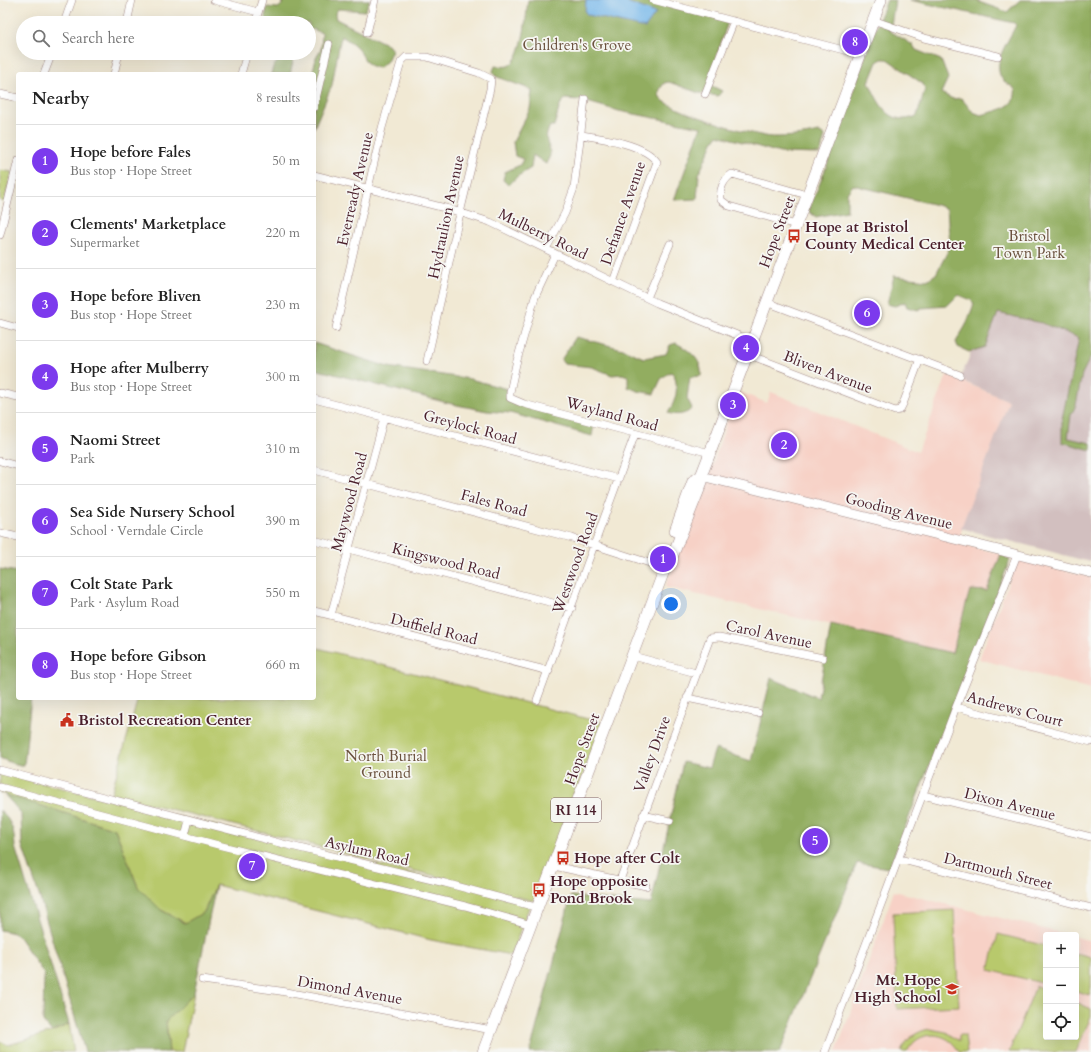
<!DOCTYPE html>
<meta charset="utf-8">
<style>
:root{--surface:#fff;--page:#f6f6f6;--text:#222;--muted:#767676;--line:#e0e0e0;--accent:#7c3aed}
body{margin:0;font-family:Cardo,serif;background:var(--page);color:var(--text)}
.controls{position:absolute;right:12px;bottom:12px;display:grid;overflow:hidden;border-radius:4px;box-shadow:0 4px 16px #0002}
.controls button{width:36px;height:36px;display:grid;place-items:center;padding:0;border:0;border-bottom:1px solid var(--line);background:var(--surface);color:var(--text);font:20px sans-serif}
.you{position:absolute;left:671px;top:604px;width:14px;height:14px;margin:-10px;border:3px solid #fff;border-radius:50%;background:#1a73e8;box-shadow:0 0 0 6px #1a73e833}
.badge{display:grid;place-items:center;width:26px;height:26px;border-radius:50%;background:var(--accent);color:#fff;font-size:13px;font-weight:700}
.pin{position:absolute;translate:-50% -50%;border:2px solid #fff;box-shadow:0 1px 4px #0006}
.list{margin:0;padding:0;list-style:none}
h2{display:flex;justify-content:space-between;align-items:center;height:52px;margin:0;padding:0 16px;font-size:17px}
h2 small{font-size:13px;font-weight:400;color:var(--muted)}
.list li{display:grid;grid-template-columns:26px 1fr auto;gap:12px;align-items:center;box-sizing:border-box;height:72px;padding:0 16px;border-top:1px solid var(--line)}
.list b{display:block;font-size:15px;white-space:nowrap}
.list p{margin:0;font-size:13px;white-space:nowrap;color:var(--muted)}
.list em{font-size:13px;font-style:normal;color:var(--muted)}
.icon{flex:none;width:22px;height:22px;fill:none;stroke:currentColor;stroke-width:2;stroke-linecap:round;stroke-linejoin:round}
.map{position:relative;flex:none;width:1091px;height:1052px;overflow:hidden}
.search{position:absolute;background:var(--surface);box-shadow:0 4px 16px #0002;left:16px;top:16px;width:300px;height:44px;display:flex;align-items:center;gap:10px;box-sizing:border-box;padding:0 14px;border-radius:22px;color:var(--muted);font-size:15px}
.panel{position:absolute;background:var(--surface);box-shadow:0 4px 16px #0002;left:16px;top:72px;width:300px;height:628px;border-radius:4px}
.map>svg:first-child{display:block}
</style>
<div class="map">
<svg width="1091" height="1052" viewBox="0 0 1091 1052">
<rect width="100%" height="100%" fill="#f6f6f2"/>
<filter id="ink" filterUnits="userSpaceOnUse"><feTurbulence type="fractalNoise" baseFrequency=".025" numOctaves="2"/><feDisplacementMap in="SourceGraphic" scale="8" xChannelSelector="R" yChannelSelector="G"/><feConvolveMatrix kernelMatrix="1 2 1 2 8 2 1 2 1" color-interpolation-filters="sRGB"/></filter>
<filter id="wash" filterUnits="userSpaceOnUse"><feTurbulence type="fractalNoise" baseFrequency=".012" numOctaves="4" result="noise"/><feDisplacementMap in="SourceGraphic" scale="16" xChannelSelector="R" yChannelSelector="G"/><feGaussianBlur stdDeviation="0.9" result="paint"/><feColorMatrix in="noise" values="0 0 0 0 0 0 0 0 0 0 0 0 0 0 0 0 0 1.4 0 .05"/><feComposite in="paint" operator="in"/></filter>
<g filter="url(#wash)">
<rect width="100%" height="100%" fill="#f1e9d4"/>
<path fill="#f7d1c6" d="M947 375 1009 401 957 543 1001 554 988 591 970 590 952 654 665 587 705 487 737 391 767 403 771 392 918 452Z
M1018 558 1091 577V689L979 659Z
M894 891 1068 935H1046V1037H1076V937L1091 941V1052H836Z"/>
<path fill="#d2bfbf" d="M998 313 1042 323 1080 338 1062 419V442L1091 450 1090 562 961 528 1009 401 960 380 972 350 985 347Z
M1091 356V443L1068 438 1071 415 1076 405 1082 374Z"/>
<path fill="#b8c96c" stroke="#81744c" d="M0 170 12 172 4 202 0 201Z
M314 647 603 723 534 901 111 794 138 698H314Z
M0 773 531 902 511 955 431 940 216 885 204 912 186 923 161 910 138 887 115 829 0 793Z
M954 910 959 1006 897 1009 893 913Z
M998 934 1046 946V984L989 970Z
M1076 953 1091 957V987L1089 995 1076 991Z
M1036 986 1046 990V1037H1076V1002L1091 1009V1016L1076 1052H1009Z
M194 993 182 1052H169L166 1021Z
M69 1024 74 1052H0V1041L8 1045 52 1032Z
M930 1029 946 1032 959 1041V1035H965L967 1052H959C948 1030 918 1029 907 1052H901C906 1039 916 1031 930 1029Z"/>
<path fill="#92ad60" stroke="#6e6646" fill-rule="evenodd" d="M283 0H370L365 11 338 9 335 14 336 19 388 45 392 50 387 61 379 68C366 67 365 59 359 50 356 45 346 39 341 36L332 85 314 128V74H312L316 58 321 49 322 33 312 29 309 30V23L268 22 265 17 267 7 278 8 282 5Z
M528 0H644L728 21 708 84 722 91 718 96 699 93 669 82 664 83C661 88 657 92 660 97 666 110 756 136 772 137 788 137 803 136 818 132L825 136 820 154 780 153 718 135 713 142 699 174 697 199 674 200 701 127 619 111 580 100 565 99 560 105 554 126H550C542 142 550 142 550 155 550 157 547 161 546 164L533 155 531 168 518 176 508 185 503 180 505 172 520 165 523 159 515 156 513 142 530 109 532 90 495 76 493 71 495 66C499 66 505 67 508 66 524 59 526 15 528 0Z
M887 0H895L890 31 913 45 916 50 941 60 948 78 941 93 953 99 961 98 973 112 981 115C995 111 1018 108 1015 89 1011 85 1005 83 1002 79 991 62 1010 39 1016 25L1014 23 910 0H979V2L1007 12 1020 0H1091V356L1082 374 1076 405 1071 415 1068 438 1091 443V450L1062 442V419L1079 338 1042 323 998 313 985 347 969 352 958 347 956 342 966 325 974 304 971 300 958 295 947 306 921 308 918 310 907 307 905 302 895 306 887 304 894 276 927 280 936 274 950 247 947 209 937 205 853 185 847 193V211L816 217 808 211C839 143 858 69 887 0ZM882 59H887L923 84 925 89 917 116C889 128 878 102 869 82L877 62Z
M285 53H295L290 74H271L273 67Z
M576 337 623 349 644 358 666 354 670 345 676 343C689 350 703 360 701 376L690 377 687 398 692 408C687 415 676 416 668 413 676 400 679 390 674 374L670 372 661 379 654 394 638 391 628 387V376L622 374 612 375 592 367 564 364 561 360Z
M314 343 388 367 470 379 507 389V401L594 424 592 436 510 413 487 411 452 404 314 369Z
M1001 554 1010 560 889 868 857 863 780 1052H530L571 896 651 904 683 762 709 768 715 749 751 761 771 678 818 698 831 625 952 653 970 590 987 591Z
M0 569 18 572V698H31L24 765H16L0 758Z
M4 794 115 829 138 887 161 910 185 923 204 912 216 885 194 993 166 1021 169 1052H85L39 895 22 845 21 813Z
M0 810C12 822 14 830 15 847L69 1024 52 1032 43 1021 44 974 19 937 14 933 0 930Z"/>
<path fill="#76b7ea" stroke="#606b8a" d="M586 0H622L656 13 645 28 588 15 585 12Z"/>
</g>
<g filter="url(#ink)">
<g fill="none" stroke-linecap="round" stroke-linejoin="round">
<g stroke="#9e8480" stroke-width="8">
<path id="minor" d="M214 0 258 12
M653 0 859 54
M873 20 924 38 998 56
M64 23 72 0
M127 23 132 0
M255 23 262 0
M367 33 375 0
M44 74 52 53
M114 74 119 53
M241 74 247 53
M0 94 18 98
M705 94 734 21
M314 107 329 44
M581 135C601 138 645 144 657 162L613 282
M314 175 449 209 490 222 657 303 752 341
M796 225 729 206 721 200C719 190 723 180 732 174L807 195
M0 235 18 160
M546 249 565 213 574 188 585 99
M555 254 535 297 516 364 510 392V398L524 404 710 453
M647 298 670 244
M766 302 960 375
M0 323 18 328
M336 328 382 128 401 62 406 57H427L479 73 491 79 490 89 460 213 427 361
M747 354 895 411 900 410 903 404 920 359
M0 393 18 397
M314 399 619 479
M0 461 18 466
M314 470 572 538 665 568
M0 533 18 537
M314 540 572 608
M314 611 549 671
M331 615 384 418
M633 656 696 673
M687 698 758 713
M537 700 635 434
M956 707 1091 742
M0 770 291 846 445 883 539 908
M0 787 222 846 465 906 532 925
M923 795 1091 837
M643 815 670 821
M185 836 189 820
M899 859 1091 908
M554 866 646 886
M620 880 710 638 719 637 823 658
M202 980 280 991 492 1030
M825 1052 956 707 1017 555"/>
</g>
<g stroke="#9e8480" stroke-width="10">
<path id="secondary" d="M701 476 1091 573"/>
</g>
<g stroke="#9e8480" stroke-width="12">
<path id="primary" d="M675 531 693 481 701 476
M483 1052 665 568 670 562 702 482 701 476 710 453 881 0"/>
</g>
<use href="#minor" stroke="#fff" stroke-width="7"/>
<use href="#secondary" stroke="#fff" stroke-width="9"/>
<use href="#primary" stroke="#fff" stroke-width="11"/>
</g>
</g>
<defs>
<g id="bus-bare" transform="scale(1.08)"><path d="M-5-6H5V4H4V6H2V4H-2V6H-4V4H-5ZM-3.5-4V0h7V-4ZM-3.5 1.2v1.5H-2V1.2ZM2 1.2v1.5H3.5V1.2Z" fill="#c8321e" stroke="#f6f6f2" stroke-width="2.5" paint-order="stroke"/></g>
<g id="civic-bare" transform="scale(1.08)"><path d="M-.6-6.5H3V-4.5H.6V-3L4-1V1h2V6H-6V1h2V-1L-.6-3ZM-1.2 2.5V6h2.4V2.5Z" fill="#c8321e" stroke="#f6f6f2" stroke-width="2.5" paint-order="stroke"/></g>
<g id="school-bare" transform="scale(1.08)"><path d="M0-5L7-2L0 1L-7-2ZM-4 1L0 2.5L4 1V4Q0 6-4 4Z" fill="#c8321e" stroke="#f6f6f2" stroke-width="2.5" paint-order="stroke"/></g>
</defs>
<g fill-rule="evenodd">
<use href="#bus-bare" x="794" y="236"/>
<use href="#civic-bare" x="67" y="720"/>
<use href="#bus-bare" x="563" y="858"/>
<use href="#bus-bare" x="539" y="890"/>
<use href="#school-bare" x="952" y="989"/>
</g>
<g text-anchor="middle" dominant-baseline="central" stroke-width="3.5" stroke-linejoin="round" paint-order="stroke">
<rect fill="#f6f6f2" stroke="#7e6067" stroke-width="1" x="551" y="798" width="50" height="24" rx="3"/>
<g font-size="14" font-weight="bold" fill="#4a1f2b">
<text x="576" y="810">RI 114</text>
</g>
<g font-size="15" fill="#6b523e" stroke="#f6f6f2">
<text x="577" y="45">Children's Grove</text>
<text x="1029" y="236">Bristol<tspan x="1029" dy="17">Town Park</tspan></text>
<text x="386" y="756">North Burial<tspan x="386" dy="17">Ground</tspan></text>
</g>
<g font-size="15" fill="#4a1f2b" stroke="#f6f6f2">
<text transform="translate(355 189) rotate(-77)">Everready Avenue</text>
<text transform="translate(623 213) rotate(-71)">Defiance Avenue</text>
<text transform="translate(446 217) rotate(-78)">Hydraulion Avenue</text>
<text transform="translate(777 232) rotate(-69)">Hope Street</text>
<text transform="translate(543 234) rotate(26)">Mulberry Road</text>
<text transform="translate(828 372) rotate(21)">Bliven Avenue</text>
<text transform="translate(612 414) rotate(15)">Wayland Road</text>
<text transform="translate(470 427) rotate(15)">Greylock Road</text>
<text transform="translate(349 502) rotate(-75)">Maywood Road</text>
<text transform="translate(494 503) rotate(15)">Fales Road</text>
<text transform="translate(899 511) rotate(14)">Gooding Avenue</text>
<text transform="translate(446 561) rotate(14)">Kingswood Road</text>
<text transform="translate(575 563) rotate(-70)">Westwood Road</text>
<text transform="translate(434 629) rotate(14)">Duffield Road</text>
<text transform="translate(769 634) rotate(12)">Carol Avenue</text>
<text transform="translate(1015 709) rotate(15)">Andrews Court</text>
<text transform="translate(582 749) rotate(-70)">Hope Street</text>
<text transform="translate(652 754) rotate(-70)">Valley Drive</text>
<text transform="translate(1010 804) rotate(14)">Dixon Avenue</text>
<text transform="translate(367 851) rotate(13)">Asylum Road</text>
<text transform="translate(998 871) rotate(14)">Dartmouth Street</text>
<text transform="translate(350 990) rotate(10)">Dimond Avenue</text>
</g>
<g font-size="15" font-weight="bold" fill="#4a1f2b" stroke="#f6f6f2" text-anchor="start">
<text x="805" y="227">Hope at Bristol<tspan x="805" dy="17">County Medical Center</tspan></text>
<text x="78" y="720">Bristol Recreation Center</text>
<text x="574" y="858">Hope after Colt</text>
<text x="550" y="881">Hope opposite<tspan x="550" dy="17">Pond Brook</tspan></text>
<text x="941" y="980" text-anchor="end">Mt. Hope<tspan x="941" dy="17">High School</tspan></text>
</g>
</g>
</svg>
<div class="controls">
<button>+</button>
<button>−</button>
<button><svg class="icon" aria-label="locate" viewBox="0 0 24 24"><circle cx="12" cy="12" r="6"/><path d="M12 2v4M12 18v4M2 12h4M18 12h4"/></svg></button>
</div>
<div class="you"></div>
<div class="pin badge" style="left:663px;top:559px">1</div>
<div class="pin badge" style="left:784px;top:445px">2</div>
<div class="pin badge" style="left:733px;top:405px">3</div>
<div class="pin badge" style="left:746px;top:348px">4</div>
<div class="pin badge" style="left:815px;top:841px">5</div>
<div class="pin badge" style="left:867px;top:313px">6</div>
<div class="pin badge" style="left:252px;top:866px">7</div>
<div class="pin badge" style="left:855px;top:42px">8</div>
<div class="search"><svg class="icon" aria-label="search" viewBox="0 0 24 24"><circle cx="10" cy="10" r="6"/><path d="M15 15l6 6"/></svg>Search here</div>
<section class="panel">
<h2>Nearby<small>8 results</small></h2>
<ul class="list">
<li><span class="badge">1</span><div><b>Hope before Fales</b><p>Bus stop · Hope Street</p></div><em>50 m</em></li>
<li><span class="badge">2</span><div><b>Clements' Marketplace</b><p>Supermarket</p></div><em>220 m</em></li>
<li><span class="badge">3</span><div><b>Hope before Bliven</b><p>Bus stop · Hope Street</p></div><em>230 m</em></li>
<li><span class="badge">4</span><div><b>Hope after Mulberry</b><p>Bus stop · Hope Street</p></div><em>300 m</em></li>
<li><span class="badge">5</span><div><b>Naomi Street</b><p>Park</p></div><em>310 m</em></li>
<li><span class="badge">6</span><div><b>Sea Side Nursery School</b><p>School · Verndale Circle</p></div><em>390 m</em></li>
<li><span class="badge">7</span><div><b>Colt State Park</b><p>Park · Asylum Road</p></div><em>550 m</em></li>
<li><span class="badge">8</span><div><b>Hope before Gibson</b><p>Bus stop · Hope Street</p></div><em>660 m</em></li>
</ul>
</section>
</div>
